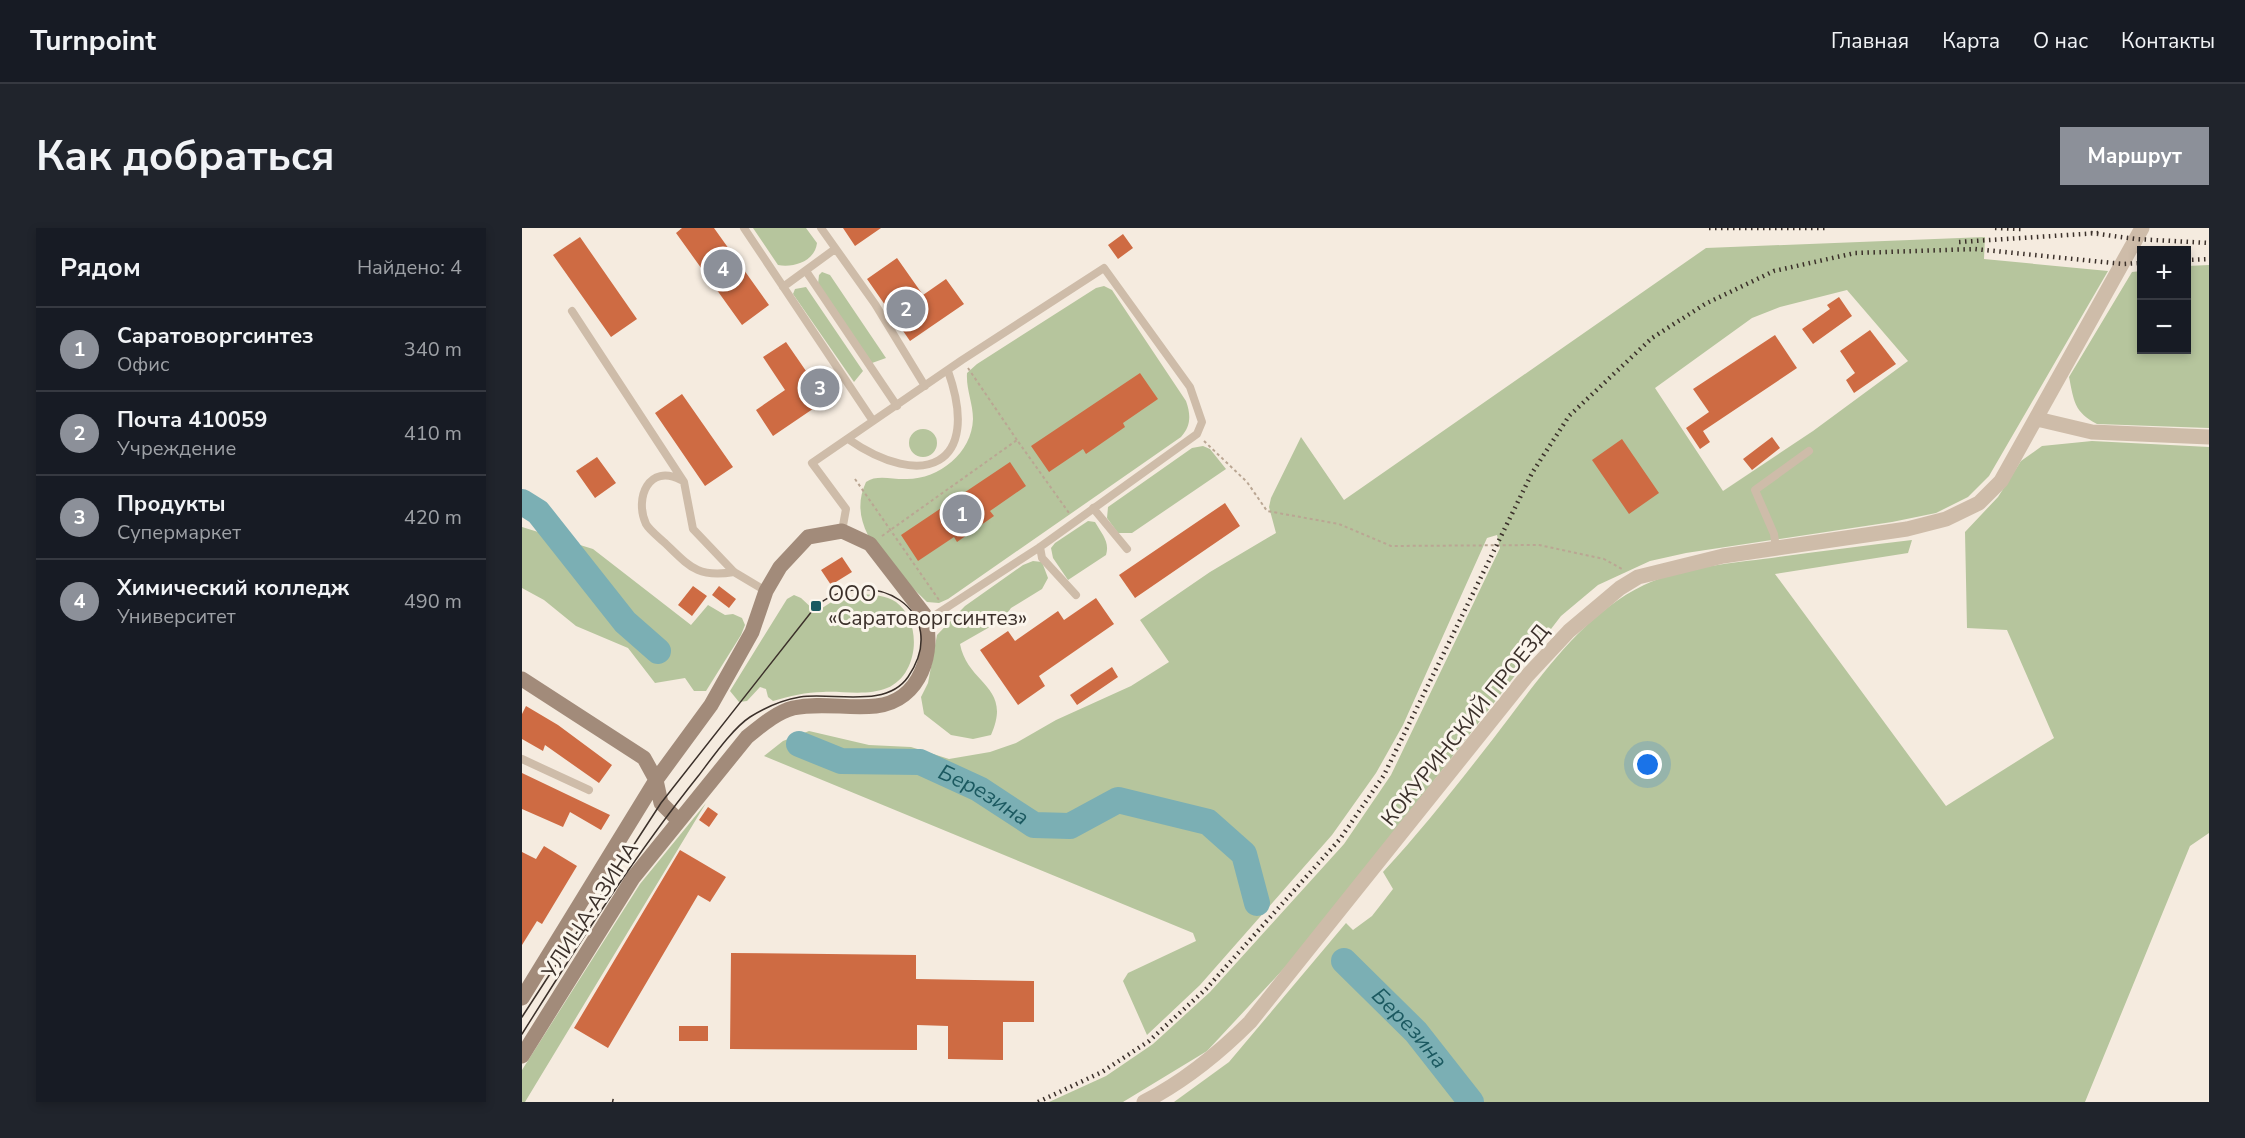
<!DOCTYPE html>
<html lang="ru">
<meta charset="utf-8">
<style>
:root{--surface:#171b24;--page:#20242c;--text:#f1f3f6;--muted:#9ea1a6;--line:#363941;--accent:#8c9099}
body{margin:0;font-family:"Nunito Sans",sans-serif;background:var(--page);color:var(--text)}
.controls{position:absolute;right:18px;top:18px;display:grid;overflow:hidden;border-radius:0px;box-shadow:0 3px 9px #0003}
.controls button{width:54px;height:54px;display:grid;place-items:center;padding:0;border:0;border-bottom:2px solid var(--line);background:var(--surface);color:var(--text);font:30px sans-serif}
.you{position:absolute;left:1126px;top:537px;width:21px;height:21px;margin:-15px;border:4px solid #fff;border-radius:50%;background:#1a73e8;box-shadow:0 0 0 9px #1a73e833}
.badge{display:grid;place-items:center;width:39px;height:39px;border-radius:50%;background:var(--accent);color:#fff;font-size:20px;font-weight:700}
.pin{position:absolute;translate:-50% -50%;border:3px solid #fff;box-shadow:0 2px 6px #0006}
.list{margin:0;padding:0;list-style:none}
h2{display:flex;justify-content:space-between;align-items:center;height:78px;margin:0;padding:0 24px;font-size:26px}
h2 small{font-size:20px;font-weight:400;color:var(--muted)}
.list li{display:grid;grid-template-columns:39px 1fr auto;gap:18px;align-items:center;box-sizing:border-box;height:84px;padding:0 24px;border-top:2px solid var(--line)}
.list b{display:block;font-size:22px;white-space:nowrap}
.list p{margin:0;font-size:20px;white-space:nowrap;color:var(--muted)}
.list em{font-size:20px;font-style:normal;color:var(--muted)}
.map{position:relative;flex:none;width:1687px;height:874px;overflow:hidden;border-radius:0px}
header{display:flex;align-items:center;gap:36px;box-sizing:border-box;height:84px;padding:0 30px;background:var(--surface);border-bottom:2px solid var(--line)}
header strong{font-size:28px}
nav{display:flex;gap:33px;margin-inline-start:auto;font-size:21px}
.intro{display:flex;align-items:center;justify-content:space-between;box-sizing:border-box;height:144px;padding:0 36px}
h1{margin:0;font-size:42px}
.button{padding:15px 27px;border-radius:0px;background:var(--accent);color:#fff;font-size:21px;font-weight:700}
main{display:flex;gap:36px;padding:0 36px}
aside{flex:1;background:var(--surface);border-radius:0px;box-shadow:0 3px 9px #0003}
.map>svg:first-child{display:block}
</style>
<header>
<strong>Turnpoint</strong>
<nav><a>Главная</a><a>Карта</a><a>О нас</a><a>Контакты</a></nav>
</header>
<div class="intro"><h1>Как добраться</h1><a class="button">Маршрут</a></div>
<main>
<aside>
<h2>Рядом<small>Найдено: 4</small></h2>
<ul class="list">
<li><span class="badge">1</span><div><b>Саратоворгсинтез</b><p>Офис</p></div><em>340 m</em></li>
<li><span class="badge">2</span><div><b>Почта 410059</b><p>Учреждение</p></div><em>410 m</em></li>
<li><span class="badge">3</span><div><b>Продукты</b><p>Супермаркет</p></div><em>420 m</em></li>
<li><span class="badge">4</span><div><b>Химический колледж</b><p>Университет</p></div><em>490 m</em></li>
</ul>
</aside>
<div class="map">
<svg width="1687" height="874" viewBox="0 0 1687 874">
<rect width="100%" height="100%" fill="#f5ebdf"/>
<path fill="#b6c59d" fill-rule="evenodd" d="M231 0H284L295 15C293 33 272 40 256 37Z
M1463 9 1462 31 1586 43 1467 248 1446 269 1414 285 1370 294 1164 325 1128 333 1076 357 1039 388 887 585 767 735 685 823 601 874H527L584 848 631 816 688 764 822 616 869 547 978 320 975 307 965 310 881 497 854 545 810 607 678 757 625 807 601 753 606 745 674 713 671 705 242 528 261 513 287 503 347 517 389 519 427 531 468 524 494 515 534 492 609 458 647 434 618 392 688 344 754 305 747 279 749 270 779 209 822 272 1184 20ZM1325 62 1386 133 1291 203 1201 263 1133 160 1230 90 1258 79Z
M1687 37V200L1575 196C1552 184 1552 173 1547 149L1610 44 1619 43 1620 122H1664L1665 38Z
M300 44 308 47 364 130 350 135 296 56 297 47Z
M582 58 590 62 664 173C669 187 669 198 659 209L426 371 417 375 405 374C374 342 321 303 344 254 355 246 372 252 385 251 417 251 450 225 451 191 451 175 444 162 445 145L455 136 574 60Z
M284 59 341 143 332 154 271 66 273 61Z
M387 215a14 14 0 1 1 28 0a14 14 0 1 1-28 0Z
M1570 213 1687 219V605L1668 618 1563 874H652L707 834 824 695 831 702 850 688 871 661 861 644C900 602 935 557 971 511 1014 456 1057 388 1122 357 1158 340 1202 336 1241 331 1291 324 1341 318 1390 312L1386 325 1253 346 1424 578 1532 510 1485 402 1445 400 1443 304 1476 269 1499 233 1520 218Z
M681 218 688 221 704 241 610 305H596L585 290 586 279 670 220Z
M566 293 573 294C580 306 588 314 584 327L546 352 531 330 529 320 533 315Z
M0 299 71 321 169 397 186 377 203 387 211 386 220 390 223 397 219 407 184 463H172L163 450 133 455 106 420 54 398 22 372 0 360Z
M511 333 520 334 526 350 520 361 489 380 480 392 438 416C446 457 491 458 469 507L451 511 429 507 402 486 399 469 406 455 415 407 443 378 501 337Z
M339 366C351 367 364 367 374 374 401 394 397 447 365 460 346 468 321 463 301 464 284 464 268 468 251 473L246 469 244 461 238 459 225 473 217 474 208 463 265 371 272 367 279 370 294 384 311 373Z
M184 575 3 874H0V842L118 656Z"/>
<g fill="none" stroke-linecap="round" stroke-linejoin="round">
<g stroke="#7bafb4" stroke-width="26">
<path d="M0 274 16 284 103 394 136 423"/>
<path id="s1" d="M277 516 319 533 398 534 457 561 512 597 548 598 596 572 686 594 722 626 735 675"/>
<path id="s2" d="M822 733 894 804 949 874"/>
</g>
</g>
<path fill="#ce6b43" d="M160 0H192L247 77 220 97 154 5Z
M321 0H359L333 18Z
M601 6 611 20 596 31 586 17Z
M58 9 115 91 89 109 31 27Z
M375 30 401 67 424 51 442 76 388 113 345 51Z
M1317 69 1330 88 1291 116 1280 101 1308 81 1305 77Z
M1348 102 1374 136 1332 165 1324 152 1333 145 1318 123Z
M1253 107 1275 140 1181 203 1188 214 1178 221 1164 200 1187 184 1171 161Z
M264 114 304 172 251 208 234 182 263 162 241 129Z
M618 145 636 171 601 195 603 199 564 226 561 221 527 244 509 218Z
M160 166 211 239 183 258 133 185Z
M1250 209 1258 220 1230 242 1221 231Z
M1100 211 1137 265 1107 286 1070 232Z
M75 229 94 255 73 270 54 243Z
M488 234 504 258 468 283 472 288 435 314 432 309 396 333 379 307Z
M703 275 718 298 613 370 597 347Z
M320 329 330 344 309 357 299 342Z
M171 358 185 368 170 388 156 377Z
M197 358 214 371 207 380 190 367Z
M574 370 592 396 517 448 523 458 496 477 458 422 486 403 493 413 536 383 542 392Z
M590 439 596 449 555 477 548 467Z
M4 478 36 497 90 537 77 555 23 517 21 523 0 511V486Z
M0 545 88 587 79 602 48 584 41 599 0 581Z
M186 579 196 586 187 599 177 592Z
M22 618 55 638 20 696 15 693 0 717V624L14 631Z
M158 622 204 649 188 674 176 667 86 820 52 800Z
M209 725 394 727V751L512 753V794H481V832L426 831V798L395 797V822L208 821Z
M157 798H186V813H157Z"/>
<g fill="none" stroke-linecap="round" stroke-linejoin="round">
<path stroke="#baa693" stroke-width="2" stroke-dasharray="3 3" stroke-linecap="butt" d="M446 140 495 212
M682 213 725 254 745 283 817 296 869 318 1017 317 1082 331 1100 341
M333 251 417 372
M360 308 495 212 547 285
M429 390 430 392 441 384"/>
<path stroke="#cebca9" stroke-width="8" d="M222 0 351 193
M299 0 353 76 403 158
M284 43 375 178
M261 59 313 21
M50 83 162 254 171 301 212 344 244 363
M326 211C401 263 460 238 426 143
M159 252C127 235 112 270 124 296 128 303 138 310 144 316 168 339 176 350 212 344
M571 280 605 321
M320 303 324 281 290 235 440 132 582 40 668 159 680 194 675 206 518 319 404 393
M518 319 520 330 554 367
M1254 320 1252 306 1233 262 1287 223
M0 531 67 562"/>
<path stroke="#cebca9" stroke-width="15" d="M1515 191 1570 204 1687 209
M622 874C663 853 696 826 728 794L1004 449 1047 403 1098 360 1116 349 1201 328 1385 301 1424 291 1457 275 1479 253 1620 0"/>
<path stroke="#a28b7a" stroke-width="15" d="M0 451 122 530 134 552 139 575 156 592
M0 770 134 552 189 477 230 404 244 363 258 339 286 309 320 303 348 316 402 386C414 423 399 473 354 478 326 481 299 474 271 480 253 485 239 498 225 509L111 650 0 828"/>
<path stroke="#3b302a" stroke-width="1.5" d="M0 789 139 575 294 378C350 334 431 383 386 449 364 481 311 464 278 469 260 472 244 479 228 489 211 500 190 530 177 547 112 628 56 717 0 806"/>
<path stroke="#3b302a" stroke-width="4.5" stroke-dasharray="1.5 4.5" stroke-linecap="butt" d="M1187 0H1303
M1473 0 1500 1
M1569 5 1614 11 1687 15
M1437 14 1577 5
M1664 32 1687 31
M90 873 95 874
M516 874 580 844 627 813 684 761 818 611 862 547 1010 245 1047 188 1130 110 1183 76 1252 43 1333 25 1453 21 1601 36 1620 35"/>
</g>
<rect fill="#1b5960" stroke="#fbf5ec" stroke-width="2" x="288" y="372" width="12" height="12" rx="3"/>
<g text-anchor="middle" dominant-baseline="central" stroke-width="6" stroke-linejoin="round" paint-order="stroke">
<g font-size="21" fill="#3b302a" stroke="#fbf5ec" text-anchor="start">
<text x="306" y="366">ООО<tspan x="306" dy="24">«Саратоворгсинтез»</tspan></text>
</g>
<g font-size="21" fill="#3b302a" stroke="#fbf5ec">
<text transform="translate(943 497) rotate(-51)">КОКУРИНСКИЙ ПРОЕЗД</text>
<text transform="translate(68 682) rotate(-57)">УЛИЦА АЗИНА</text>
</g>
<g font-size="22" font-style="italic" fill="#1b5960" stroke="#fbf5ec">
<text stroke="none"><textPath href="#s1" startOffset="196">Березина</textPath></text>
<text stroke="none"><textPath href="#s2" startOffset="94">Березина</textPath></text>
</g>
</g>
</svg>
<div class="controls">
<button>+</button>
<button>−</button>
</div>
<div class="you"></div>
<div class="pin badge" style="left:440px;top:286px">1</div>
<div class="pin badge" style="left:384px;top:81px">2</div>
<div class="pin badge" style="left:298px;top:160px">3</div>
<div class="pin badge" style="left:201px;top:41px">4</div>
</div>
</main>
